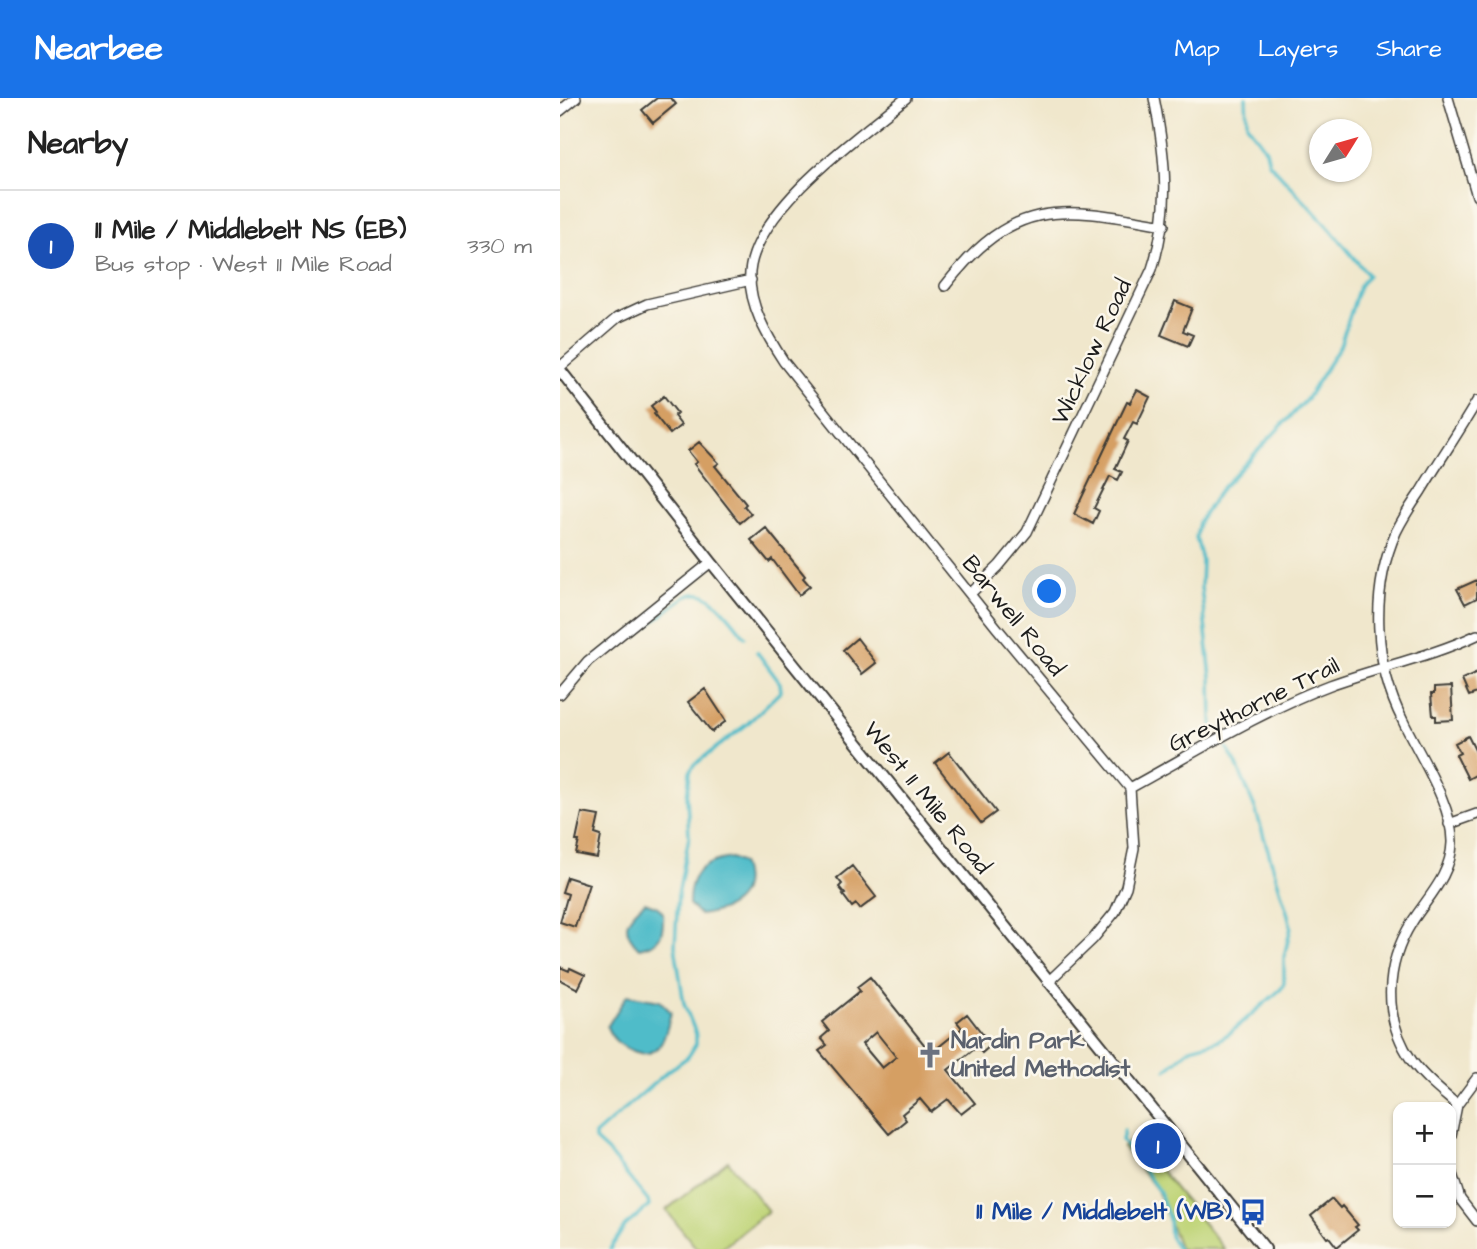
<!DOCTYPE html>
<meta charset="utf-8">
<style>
:root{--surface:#fff;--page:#f6f6f6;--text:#222;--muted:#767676;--line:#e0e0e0;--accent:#1a73e8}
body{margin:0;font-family:"Architects Daughter",sans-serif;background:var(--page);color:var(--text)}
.controls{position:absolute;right:21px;bottom:21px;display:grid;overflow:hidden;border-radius:14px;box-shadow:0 2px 5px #0004}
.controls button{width:63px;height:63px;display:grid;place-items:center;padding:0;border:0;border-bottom:2px solid var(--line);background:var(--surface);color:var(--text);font:35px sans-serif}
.compass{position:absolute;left:749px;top:21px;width:63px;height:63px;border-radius:50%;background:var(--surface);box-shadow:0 2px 5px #0004;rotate:53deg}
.you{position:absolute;left:490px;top:494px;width:24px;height:24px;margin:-18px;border:5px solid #fff;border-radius:50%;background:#1a73e8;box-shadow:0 0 0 10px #1a73e833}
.badge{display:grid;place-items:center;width:46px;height:46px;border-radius:50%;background:var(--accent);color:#fff;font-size:23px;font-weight:700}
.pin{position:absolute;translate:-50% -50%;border:4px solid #fff;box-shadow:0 2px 7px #0006}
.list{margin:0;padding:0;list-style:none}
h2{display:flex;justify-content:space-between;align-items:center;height:91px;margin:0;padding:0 28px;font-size:30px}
h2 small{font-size:23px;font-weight:400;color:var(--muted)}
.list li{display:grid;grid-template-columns:46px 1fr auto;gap:21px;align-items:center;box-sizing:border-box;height:112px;padding:0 28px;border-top:2px solid var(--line)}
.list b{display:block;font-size:26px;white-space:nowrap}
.list p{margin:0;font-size:23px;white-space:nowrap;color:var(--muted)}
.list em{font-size:23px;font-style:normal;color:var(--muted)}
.map{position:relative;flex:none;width:917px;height:1151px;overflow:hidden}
header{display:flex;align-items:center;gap:42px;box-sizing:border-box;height:98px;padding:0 35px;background:var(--accent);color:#fff}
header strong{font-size:33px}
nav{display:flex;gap:38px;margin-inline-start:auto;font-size:24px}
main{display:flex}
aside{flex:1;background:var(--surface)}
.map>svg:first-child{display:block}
</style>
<header>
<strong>Nearbee</strong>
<nav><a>Map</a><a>Layers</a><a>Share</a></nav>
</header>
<main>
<aside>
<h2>Nearby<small></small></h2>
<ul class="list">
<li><span class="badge" style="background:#1a4fb4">1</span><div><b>11 Mile / Middlebelt NS (EB)</b><p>Bus stop · West 11 Mile Road</p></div><em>330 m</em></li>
</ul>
</aside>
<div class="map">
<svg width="917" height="1151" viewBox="0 0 917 1151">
<rect width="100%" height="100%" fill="#fbf7ec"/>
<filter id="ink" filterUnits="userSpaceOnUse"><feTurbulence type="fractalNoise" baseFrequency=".0143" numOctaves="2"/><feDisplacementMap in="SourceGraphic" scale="14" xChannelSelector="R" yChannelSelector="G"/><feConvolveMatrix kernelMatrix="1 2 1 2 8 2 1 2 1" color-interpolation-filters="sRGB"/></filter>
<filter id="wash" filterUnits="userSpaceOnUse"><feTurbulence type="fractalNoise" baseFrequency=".00686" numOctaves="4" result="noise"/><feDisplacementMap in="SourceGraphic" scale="28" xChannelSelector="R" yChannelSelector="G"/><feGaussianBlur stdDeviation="1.57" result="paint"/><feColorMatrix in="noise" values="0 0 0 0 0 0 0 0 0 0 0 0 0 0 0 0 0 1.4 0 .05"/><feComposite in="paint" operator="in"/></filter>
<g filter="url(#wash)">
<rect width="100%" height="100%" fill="#f0e7cc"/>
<path fill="#bfd477" stroke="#6e784a" stroke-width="2" d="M574 1039 664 1151H620L597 1092 563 1049Z
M168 1063 208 1113 161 1151H137L106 1112Z"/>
<path fill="#50bcc9" stroke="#366c72" stroke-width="2" d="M171 760 181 765C194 799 170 813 140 817L129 806C129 775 142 764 171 760Z
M85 804 98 809 103 815C104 836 101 846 79 850 59 830 66 820 85 804Z
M67 897 100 903 111 914C106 937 101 965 71 952 59 947 52 941 47 929Z"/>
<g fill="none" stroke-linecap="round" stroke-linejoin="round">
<path stroke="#50bcc9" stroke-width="3.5" d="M74 537C135 499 130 466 185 539
M654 630 652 626 651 580 641 489 642 463 636 439 639 424 660 392 746 302 780 248 799 189 808 177 771 132 709 65 706 52 687 26 686 0
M606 972 631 950 657 943 670 935 721 891 724 885V859L731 829 728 817 695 710 676 665 667 650
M564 1032 562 1042 600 1095 609 1121 610 1138 618 1151
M50 1151 65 1128 89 1108 88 1103 48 1054 35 1042V1037L108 973 128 959 136 946V936L124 906 115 848 118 797 129 739 127 699 130 674 134 667 186 627 221 593 220 585 197 554"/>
</g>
<g id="blocks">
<path fill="#d59f63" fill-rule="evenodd" d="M97 0H111L116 6 93 25 82 12Z
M615 203 632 210 623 233 633 237 628 248 601 237Z
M577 292 590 299 577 326 573 324 564 341 568 343 555 371 562 374 558 382 550 378 534 410 539 413 533 426 514 416 567 304 570 305Z
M104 298 117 315 114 318 121 327 110 336 94 316 96 314 91 308Z
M139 344 159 365 155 368 186 406 184 408 191 416 180 425 134 366 137 364 128 353Z
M206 430 245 478 243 480 250 488 239 497 212 461 209 464 191 442Z
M917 482V500L905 506 897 491Z
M297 540 316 565 302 576 283 552Z
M917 575V595L909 598 902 582Z
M891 589 893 622 876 623V618H873L871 596H874V590Z
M145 591 166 623 152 634 128 604Z
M908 638 917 656V676L908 681 896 657 900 655 895 645Z
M389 654 436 714 421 725 375 665Z
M22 715 39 718 35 736 41 738 37 760 16 756 19 743H16Z
M292 768 316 799 300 811 296 806 292 809 283 797 285 796 279 789 282 786 277 780Z
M7 779 29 786 15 829 0 824 8 796 2 794Z
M0 869 9 873 10 870 25 877 18 891 0 882Z
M310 879 371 955 402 930 397 924 407 916 431 947 422 955 417 949 388 972 415 1005 401 1016 388 1001 371 1014 360 1001 342 1016 346 1022 329 1036 259 953 267 947 261 940 269 933 262 924 300 893 297 889ZM316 934 336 959 322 970 302 946Z
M772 1101 780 1110 782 1108 798 1127 795 1129 798 1132 777 1149 769 1139 767 1140 751 1118Z"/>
</g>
</g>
<g filter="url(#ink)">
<use href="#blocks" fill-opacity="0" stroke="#3c3a36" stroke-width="2"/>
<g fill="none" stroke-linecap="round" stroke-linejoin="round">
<g stroke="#3c3a36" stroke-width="12">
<path id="minor" d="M346 0C299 38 196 110 190 174 188 206 207 238 224 264L437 530 570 690 574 750 566 789 555 814 533 841 488 884
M888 0 917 98
M0 13 16 0
M385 188C455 98 501 109 604 127
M0 269 57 220 87 206 191 182
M410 496 439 468 467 434 592 171C611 112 606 60 594 0
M0 596 28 563 151 464
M570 690C634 655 701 613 770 587 819 569 870 559 917 537
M889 726 917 716
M897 1007C881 993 864 980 852 963 822 920 825 867 852 824 868 799 891 777 892 745 893 707 859 657 843 623 814 567 810 493 836 434 843 420 852 406 861 393 879 363 899 334 917 303
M891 1037 897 1007 917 980
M891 1073 900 1101 917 1123"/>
</g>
<g stroke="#3c3a36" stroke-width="14">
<path id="tertiary" d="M0 272 151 464 705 1151"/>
</g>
<use href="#minor" stroke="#fff" stroke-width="9"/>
<use href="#tertiary" stroke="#fff" stroke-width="10"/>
</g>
</g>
<defs>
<g id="church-bare" transform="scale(2.1)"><path d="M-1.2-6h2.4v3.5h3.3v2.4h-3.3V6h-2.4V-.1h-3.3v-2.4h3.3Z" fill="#6b7280" stroke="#fbf7ec" stroke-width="2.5" paint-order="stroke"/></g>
<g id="bus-bare" transform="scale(2.1)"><path d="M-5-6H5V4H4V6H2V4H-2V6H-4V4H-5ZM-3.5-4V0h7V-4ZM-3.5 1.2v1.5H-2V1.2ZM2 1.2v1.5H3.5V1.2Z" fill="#1a4fb4" stroke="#fbf7ec" stroke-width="2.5" paint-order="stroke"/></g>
</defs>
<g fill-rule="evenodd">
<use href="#church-bare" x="370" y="957"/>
<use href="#bus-bare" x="693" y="1114"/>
</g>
<g text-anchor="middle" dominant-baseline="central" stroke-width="5" stroke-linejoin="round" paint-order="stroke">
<g font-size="24" fill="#1c1c1c" stroke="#fbf7ec">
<text transform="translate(532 254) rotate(-65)">Wicklow Road</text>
<text transform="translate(453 518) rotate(51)">Barwell Road</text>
<text transform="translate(694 607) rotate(-26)">Greythorne Trail</text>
<text transform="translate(367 700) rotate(51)">West 11 Mile Road</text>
</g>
<g font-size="24" font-weight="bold" fill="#5b616d" stroke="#fbf7ec" text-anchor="start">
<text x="391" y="943">Nardin Park<tspan x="391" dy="28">United Methodist</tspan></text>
</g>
<g font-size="24" font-weight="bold" fill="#164399" stroke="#fbf7ec" text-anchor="end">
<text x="672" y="1114">11 Mile / Middlebelt (WB)</text>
</g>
</g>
</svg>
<div class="controls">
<button>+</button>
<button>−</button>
</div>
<svg class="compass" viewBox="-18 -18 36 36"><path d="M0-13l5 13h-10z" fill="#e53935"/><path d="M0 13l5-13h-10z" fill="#767676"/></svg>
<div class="you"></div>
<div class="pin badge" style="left:598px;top:1048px;background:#1a4fb4">1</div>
</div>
</main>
